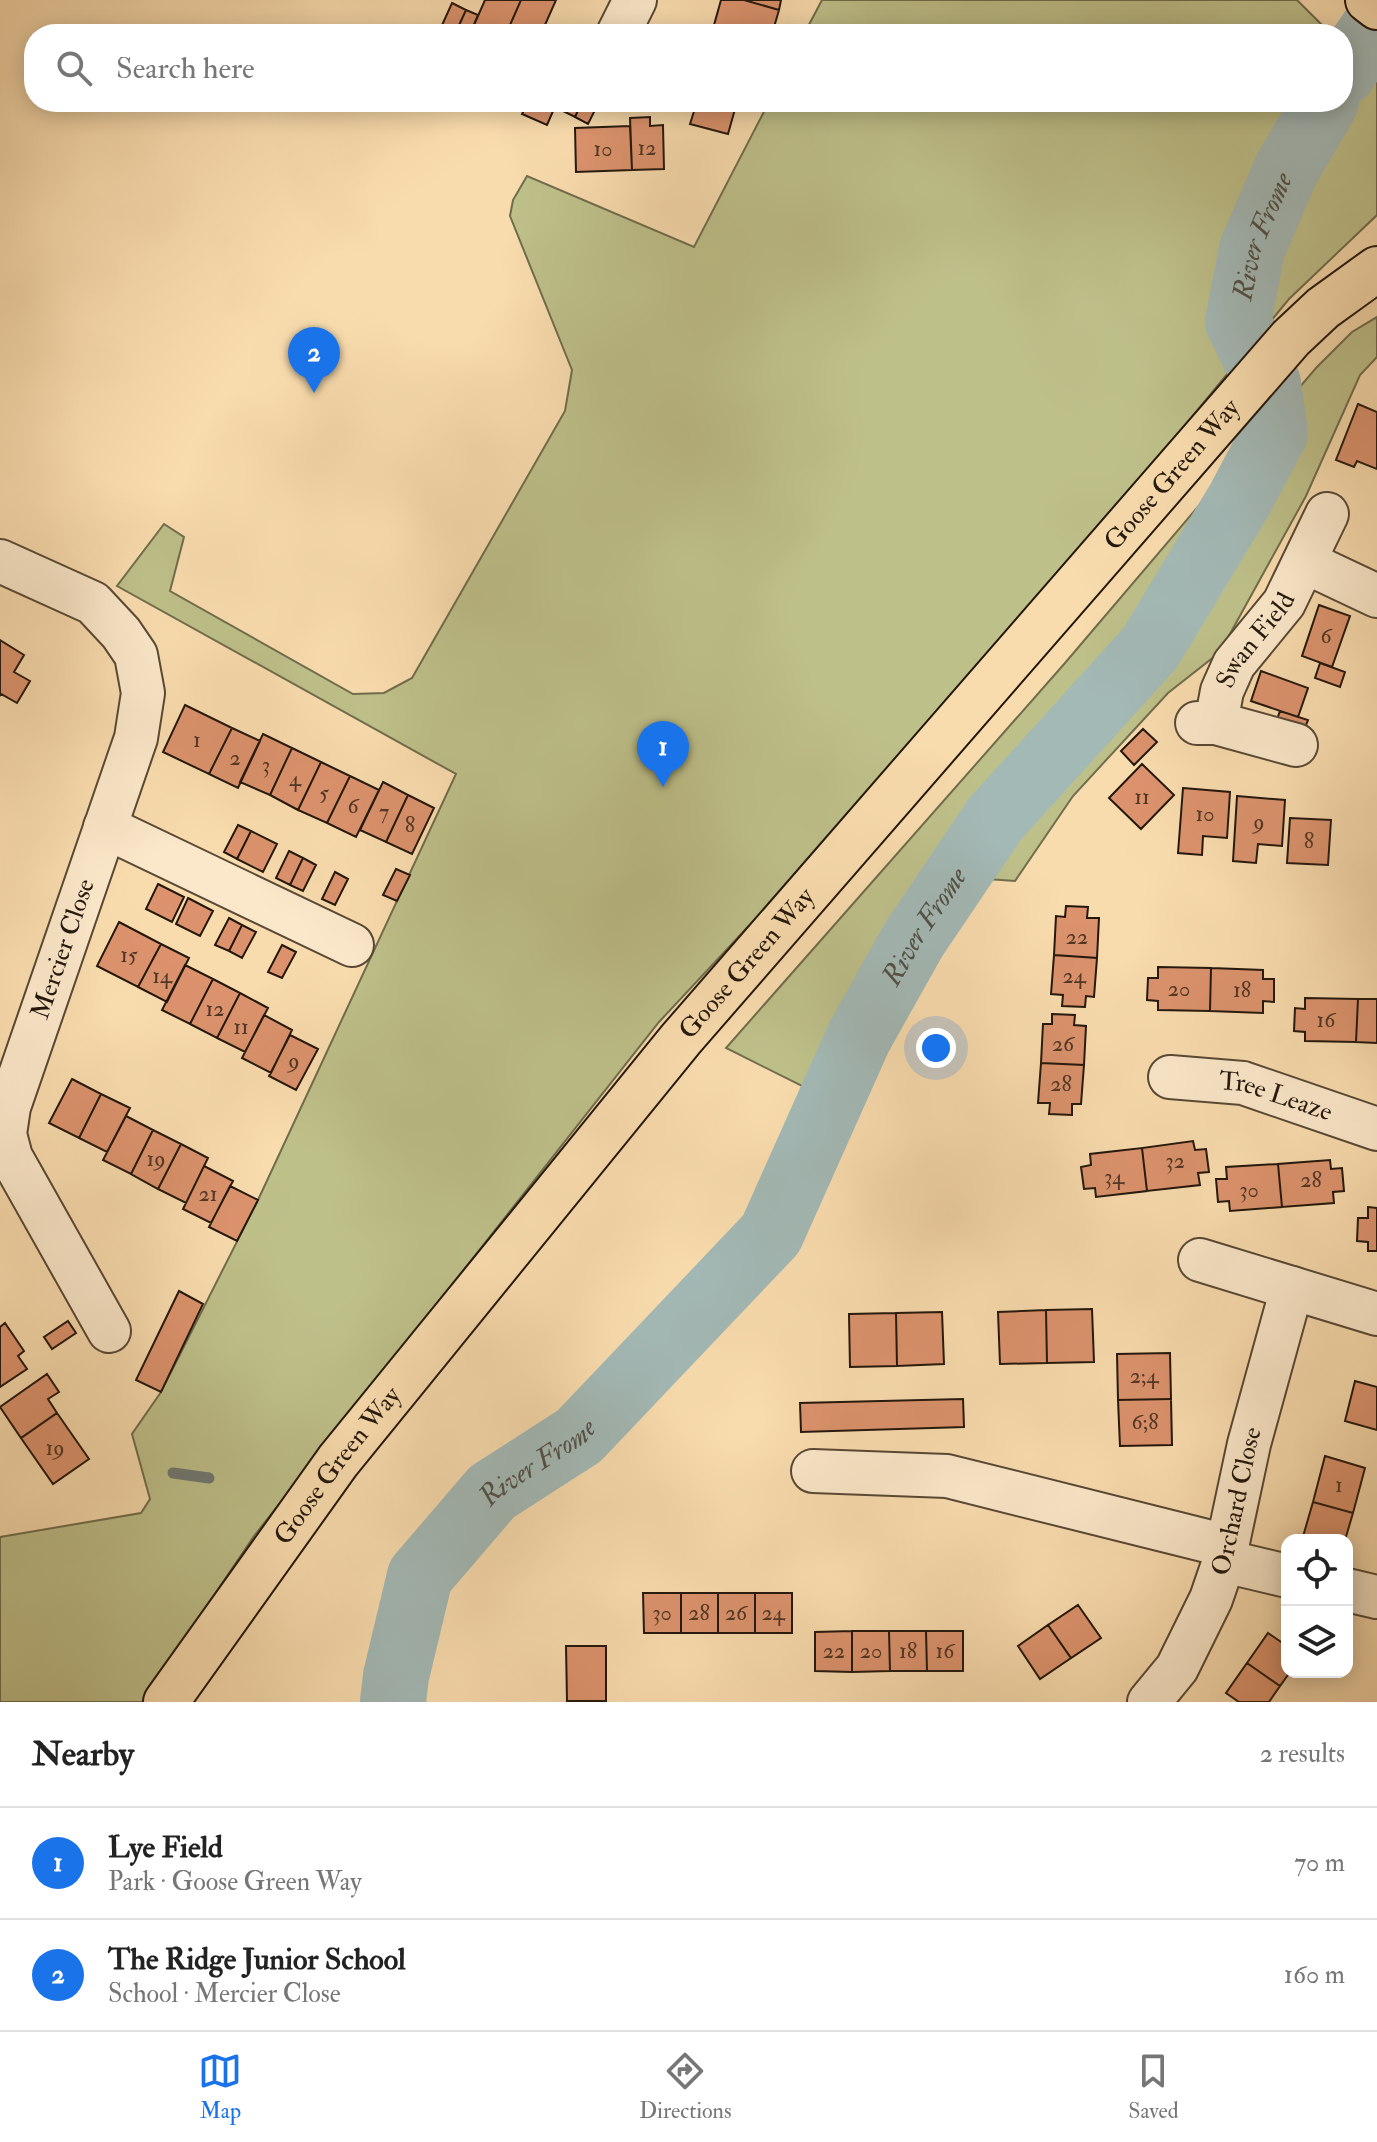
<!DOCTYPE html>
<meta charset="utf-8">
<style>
:root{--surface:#fff;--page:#f2f2f2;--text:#222;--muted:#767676;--line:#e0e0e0;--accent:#1a73e8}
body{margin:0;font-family:"IM FELL Double Pica",serif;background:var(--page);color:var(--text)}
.controls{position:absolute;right:24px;bottom:24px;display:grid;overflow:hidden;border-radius:16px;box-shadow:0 4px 20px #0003}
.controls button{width:72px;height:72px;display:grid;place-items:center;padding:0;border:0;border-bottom:2px solid var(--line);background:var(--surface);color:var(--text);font:40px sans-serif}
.you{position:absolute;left:936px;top:1048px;width:28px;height:28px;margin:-20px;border:6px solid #fff;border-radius:50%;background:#1a73e8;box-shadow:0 0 0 12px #1a73e833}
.badge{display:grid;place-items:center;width:52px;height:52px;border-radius:50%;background:var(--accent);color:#fff;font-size:26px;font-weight:700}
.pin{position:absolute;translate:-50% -66px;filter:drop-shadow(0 2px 4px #0008)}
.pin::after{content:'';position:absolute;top:42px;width:28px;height:24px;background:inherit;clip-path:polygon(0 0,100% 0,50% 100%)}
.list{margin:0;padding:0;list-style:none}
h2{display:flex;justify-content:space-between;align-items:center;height:104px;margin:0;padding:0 32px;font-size:34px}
h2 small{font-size:26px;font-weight:400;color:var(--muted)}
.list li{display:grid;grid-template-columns:52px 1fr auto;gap:24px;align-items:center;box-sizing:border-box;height:112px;padding:0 32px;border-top:2px solid var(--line)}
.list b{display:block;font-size:30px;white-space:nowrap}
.list p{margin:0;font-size:26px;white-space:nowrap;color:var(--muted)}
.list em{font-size:26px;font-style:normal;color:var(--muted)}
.icon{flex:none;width:44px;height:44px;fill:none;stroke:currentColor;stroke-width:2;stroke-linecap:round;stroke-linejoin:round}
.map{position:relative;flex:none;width:1377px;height:1702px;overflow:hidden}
.search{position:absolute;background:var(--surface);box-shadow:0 4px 20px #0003;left:24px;right:24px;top:24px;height:88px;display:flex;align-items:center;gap:20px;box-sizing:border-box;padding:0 28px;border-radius:32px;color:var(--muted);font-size:30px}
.sheet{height:328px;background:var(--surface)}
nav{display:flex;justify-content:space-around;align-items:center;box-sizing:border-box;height:112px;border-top:2px solid var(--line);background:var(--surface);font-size:22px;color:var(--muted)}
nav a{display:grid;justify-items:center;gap:4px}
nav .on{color:var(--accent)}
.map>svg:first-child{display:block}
</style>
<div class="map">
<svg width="1377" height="1702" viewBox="0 0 1377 1702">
<rect width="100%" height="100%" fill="#f9dcae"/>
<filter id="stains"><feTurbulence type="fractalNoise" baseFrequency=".0025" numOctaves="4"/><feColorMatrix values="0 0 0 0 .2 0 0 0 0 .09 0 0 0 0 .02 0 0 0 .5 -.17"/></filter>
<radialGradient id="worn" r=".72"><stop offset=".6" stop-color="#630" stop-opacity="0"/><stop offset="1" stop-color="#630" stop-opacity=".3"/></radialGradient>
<path fill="#bec08a" stroke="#706c4c" stroke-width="2" d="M822 0H1297L1331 34H804Z
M1343 43 1377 70V215L1289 299 1036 606 826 843 659 1022 254 1536 142 1702H0V1537L141 1513 150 1499 132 1434 161 1392 258 1200 456 774 117 586 164 524 184 537 170 591 353 694 384 693 412 678 565 411 572 370 510 216 513 200 527 176 694 247 769 102H1343Z
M1377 317V357L1360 375 1306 496 1220 652 1168 693 1073 796 1015 881 944 876 864 998 816 1093 726 1048 1065 663 1316 368 1352 332Z"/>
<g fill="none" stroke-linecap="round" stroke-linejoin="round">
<path stroke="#707872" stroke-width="11" d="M173 1473 209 1478"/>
<g stroke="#a3b9b6" stroke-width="66">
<path d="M1343 73 1377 23"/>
<path id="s1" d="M393 1702 396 1676 420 1576 492 1492 579 1436 771 1234 859 1037 914 939 995 819 1150 648 1240 499 1275 433 1268 383 1238 322 1252 249 1287 168 1326 102"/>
</g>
</g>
<path fill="#dc936d" stroke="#23170d" stroke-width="2" d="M485 0H521L506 34H470Z
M521 0H556L541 34H506Z
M721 0H744L779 10 772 34H745L714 25Z
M744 0H781L779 10Z
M452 3 466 10 455 34H438Z
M466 10 478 15 470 34H455Z
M528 102H557L547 125 522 114Z
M565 102H582L575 117 561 110Z
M582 102H599L588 124 575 117Z
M691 102H737L728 134 690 124 696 105Z
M650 117V126L663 125 664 169 632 170 630 118Z
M630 126 632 170 576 172 575 128Z
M1358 404 1377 412V469L1357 461 1354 467 1336 460Z
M1319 605 1350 616 1332 667 1302 656Z
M0 640 24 655 14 672 30 681 17 703 1 694 0 696Z
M1320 663 1345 672 1340 687 1315 678Z
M1261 671 1308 688 1298 717 1251 701Z
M185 705 232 728 209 774 163 752Z
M1280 711 1308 720 1302 735 1275 725Z
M232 728 260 741 238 788 209 774Z
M1143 729 1157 742 1134 765 1121 751Z
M263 734 292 748 270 795 240 782Z
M292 748 321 762 298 810 270 795Z
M321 762 350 776 327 823 298 810Z
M1142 764 1174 795 1141 829 1109 798Z
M350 776 379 790 356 837 327 823Z
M383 782 408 795 386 842 360 830Z
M1183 788 1230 792 1227 838 1203 836 1202 855 1178 853Z
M408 795 434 808 412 854 386 842Z
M1237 796 1285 800 1282 846 1258 844 1256 863 1233 861Z
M1290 818 1331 820 1328 865 1287 863Z
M238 825 251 831 237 859 224 852Z
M251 831 277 844 263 872 237 859Z
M289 851 303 858 290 885 276 878Z
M303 858 316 865 303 891 290 885Z
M396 869 410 875 397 901 383 895Z
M335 872 348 879 335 905 322 899Z
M158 884 184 897 172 922 146 909Z
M188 898 213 911 200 936 176 924Z
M1066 906 1088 907 1087 918H1099L1097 958 1054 955 1056 916 1065 917Z
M229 918 242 925 229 951 215 945Z
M119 922 161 944 138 987 97 966Z
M242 925 256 932 242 958 229 951Z
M161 944 189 958 167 1002 138 987Z
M282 945 296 952 282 978 268 972Z
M1054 955 1097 958 1094 997 1086 996 1085 1007 1062 1006 1063 995 1051 994Z
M185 965 213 979 190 1024 162 1010Z
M1158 967 1211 968 1210 1011 1158 1010V1001L1147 1000 1148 978H1158Z
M1211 968 1263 970V979H1274V1002L1263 1001V1013L1210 1011Z
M213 979 240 993 217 1038 190 1024Z
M240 993 268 1008 245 1052 217 1038Z
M1305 998 1358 999 1356 1042 1305 1041V1032L1294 1031 1295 1008 1305 1009Z
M1358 999H1377V1043L1356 1042Z
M1052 1014 1075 1015 1074 1025 1086 1026 1084 1065 1041 1063 1043 1024H1052Z
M264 1015 292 1030 271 1073 242 1058Z
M290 1035 318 1049 296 1090 269 1076Z
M1041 1063 1084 1065 1081 1104H1072V1115L1049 1114 1050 1103H1038Z
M72 1079 101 1094 79 1138 49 1123Z
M101 1094 130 1108 107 1152 79 1138Z
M126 1116 153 1130 131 1174 103 1160Z
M153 1130 181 1144 158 1189 131 1174Z
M1193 1141 1195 1150 1206 1149 1209 1172 1198 1173 1200 1185 1147 1191 1142 1148Z
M181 1144 208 1158 186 1203 158 1189Z
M1142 1148 1147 1191 1096 1197 1095 1188 1084 1189 1081 1167 1091 1165 1090 1154Z
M1330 1160 1331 1169 1342 1168 1344 1191 1333 1192 1334 1203 1282 1207 1278 1164Z
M1278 1164 1282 1207 1230 1211 1229 1201 1218 1202 1216 1179H1227L1226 1167Z
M204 1166 233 1181 211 1223 183 1209Z
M230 1186 258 1200 237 1241 209 1227Z
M1368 1207 1377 1208V1251H1368V1242L1357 1241 1358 1218H1368Z
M179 1291 203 1304 161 1392 136 1380Z
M1092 1309 1094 1362 1047 1363 1046 1310Z
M1046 1310 1047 1363 1000 1364 998 1312Z
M942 1312 944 1364 897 1366 896 1313Z
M896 1313 897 1366 850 1367 849 1314Z
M68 1321 76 1333 52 1349 44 1337Z
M5 1323 24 1351 18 1356 27 1369 0 1387V1327Z
M1170 1353 1171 1399 1118 1400 1117 1354Z
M47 1374 59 1392 48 1399 57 1413 21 1438 0 1407Z
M1355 1381 1377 1387V1430L1345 1421Z
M963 1399 964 1427 801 1432 800 1403Z
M1171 1399 1172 1445 1120 1446 1118 1400Z
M57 1413 89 1459 53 1484 21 1438Z
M1325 1456 1365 1468 1353 1513 1313 1502Z
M1313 1502 1353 1513 1345 1540H1302Z
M643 1593H681V1633H644Z
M681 1593H718V1633H681Z
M718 1593H755V1633H718Z
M755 1593H792V1633H755Z
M1078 1605 1101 1638 1071 1658 1048 1625Z
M1048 1625 1071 1658 1040 1679 1018 1646Z
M852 1631H889L890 1671 852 1672Z
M852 1631V1672L815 1671V1632Z
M889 1631H926L927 1671H890Z
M926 1631H963V1671H927Z
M1268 1633 1287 1646V1672H1290L1280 1686 1247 1663Z
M566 1646H606V1701H567Z
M1247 1663 1280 1686 1269 1702H1239L1226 1693Z"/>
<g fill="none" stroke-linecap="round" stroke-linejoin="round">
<g stroke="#584835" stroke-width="46">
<g id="minor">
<path d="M618 34 635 0"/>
<path d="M0 561 93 603 121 633 136 655 143 693 136 738 9 1107 5 1134 11 1157 109 1331"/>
<path d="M1305 562 1377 596"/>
<path d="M1197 723H1216L1296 745"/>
<path id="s2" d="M1216 723 1222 691 1234 664 1284 603 1327 514"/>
<path d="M105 827 352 945"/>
<path id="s3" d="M1170 1077 1243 1083 1377 1129"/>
<path d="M1200 1260 1377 1314"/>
<path d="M813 1471 947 1476 1227 1546"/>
<path d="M1224 1561 1287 1576"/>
<path d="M1347 1590 1377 1597"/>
<path id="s4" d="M1149 1702 1177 1668 1211 1599 1224 1561 1249 1444 1292 1288"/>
</g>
</g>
<g stroke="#23170d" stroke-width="48">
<g id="major">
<path d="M1368 0 1377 7"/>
<path id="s5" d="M166 1702 338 1461 681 1039 1291 338 1323 308 1377 269"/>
</g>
</g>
<use href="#minor" stroke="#fbe8ca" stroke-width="42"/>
<use href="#major" stroke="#f9dcae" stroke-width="44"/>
</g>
<g text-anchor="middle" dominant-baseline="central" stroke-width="8" stroke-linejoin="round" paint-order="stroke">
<g font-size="22" fill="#513625">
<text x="647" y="148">12</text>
<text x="603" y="149">10</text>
<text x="1326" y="636">6</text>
<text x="197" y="740">1</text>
<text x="235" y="758">2</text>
<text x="266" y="765">3</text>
<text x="295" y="779">4</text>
<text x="324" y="793">5</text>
<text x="1142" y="797">11</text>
<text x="353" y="806">6</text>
<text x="384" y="812">7</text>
<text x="1205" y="814">10</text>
<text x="1259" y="822">9</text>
<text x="410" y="825">8</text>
<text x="1309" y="841">8</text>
<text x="1077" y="937">22</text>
<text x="129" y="955">15</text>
<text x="162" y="976">14</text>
<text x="1074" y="976">24</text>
<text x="1179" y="989">20</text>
<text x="1242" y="990">18</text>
<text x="215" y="1009">12</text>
<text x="1326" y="1020">16</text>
<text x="241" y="1027">11</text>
<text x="1063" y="1044">26</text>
<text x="294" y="1061">9</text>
<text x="1061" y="1084">28</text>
<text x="156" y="1159">19</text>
<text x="1175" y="1161">32</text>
<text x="1114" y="1177">34</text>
<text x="1311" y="1180">28</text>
<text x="1249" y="1190">30</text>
<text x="208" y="1194">21</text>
<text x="1144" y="1376">2;4</text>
<text x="1145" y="1422">6;8</text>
<text x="55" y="1448">19</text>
<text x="1339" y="1485">1</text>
<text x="662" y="1613">30</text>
<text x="699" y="1613">28</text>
<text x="736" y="1613">26</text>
<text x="773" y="1613">24</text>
<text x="834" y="1651">22</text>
<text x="871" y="1651">20</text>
<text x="908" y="1651">18</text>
<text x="945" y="1651">16</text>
</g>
<g font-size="26" fill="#23170d" stroke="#fbe8ca">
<text stroke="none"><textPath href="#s5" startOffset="1588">Goose Green Way</textPath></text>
<text stroke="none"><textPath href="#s2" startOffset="94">Swan Field</textPath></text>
<text transform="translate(63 949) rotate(-71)">Mercier Close</text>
<text stroke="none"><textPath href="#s5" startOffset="940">Goose Green Way</textPath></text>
<text stroke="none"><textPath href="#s3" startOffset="108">Tree Leaze</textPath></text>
<text stroke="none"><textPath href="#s5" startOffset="292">Goose Green Way</textPath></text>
<text stroke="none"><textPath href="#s4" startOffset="222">Orchard Close</textPath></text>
</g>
<g font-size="28" font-style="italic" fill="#505048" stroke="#fbe8ca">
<text stroke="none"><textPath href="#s1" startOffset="1782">River Frome</textPath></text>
<text stroke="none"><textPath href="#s1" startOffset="966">River Frome</textPath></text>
<text stroke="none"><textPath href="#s1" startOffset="294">River Frome</textPath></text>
</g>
</g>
<rect width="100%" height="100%" filter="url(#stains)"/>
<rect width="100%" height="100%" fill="url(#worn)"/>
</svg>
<div class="controls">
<button><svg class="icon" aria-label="locate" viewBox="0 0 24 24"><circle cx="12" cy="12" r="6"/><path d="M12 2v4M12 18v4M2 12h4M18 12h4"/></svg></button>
<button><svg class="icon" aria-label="layers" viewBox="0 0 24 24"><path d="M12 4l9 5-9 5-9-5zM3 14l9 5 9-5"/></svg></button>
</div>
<div class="you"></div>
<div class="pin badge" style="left:663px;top:787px">1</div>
<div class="pin badge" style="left:314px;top:393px">2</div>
<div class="search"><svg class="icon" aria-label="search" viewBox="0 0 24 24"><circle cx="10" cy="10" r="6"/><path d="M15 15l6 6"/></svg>Search here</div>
</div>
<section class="sheet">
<h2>Nearby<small>2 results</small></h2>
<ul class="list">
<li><span class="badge">1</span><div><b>Lye Field</b><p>Park · Goose Green Way</p></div><em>70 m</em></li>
<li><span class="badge">2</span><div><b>The Ridge Junior School</b><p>School · Mercier Close</p></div><em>160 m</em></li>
</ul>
</section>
<nav>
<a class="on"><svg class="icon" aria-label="map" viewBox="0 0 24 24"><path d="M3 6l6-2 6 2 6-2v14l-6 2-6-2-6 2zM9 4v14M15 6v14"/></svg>Map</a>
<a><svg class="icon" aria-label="directions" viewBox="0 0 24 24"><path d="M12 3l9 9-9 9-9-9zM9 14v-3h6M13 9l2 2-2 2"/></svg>Directions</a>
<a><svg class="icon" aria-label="saved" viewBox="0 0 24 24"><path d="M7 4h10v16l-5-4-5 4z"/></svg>Saved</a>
</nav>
